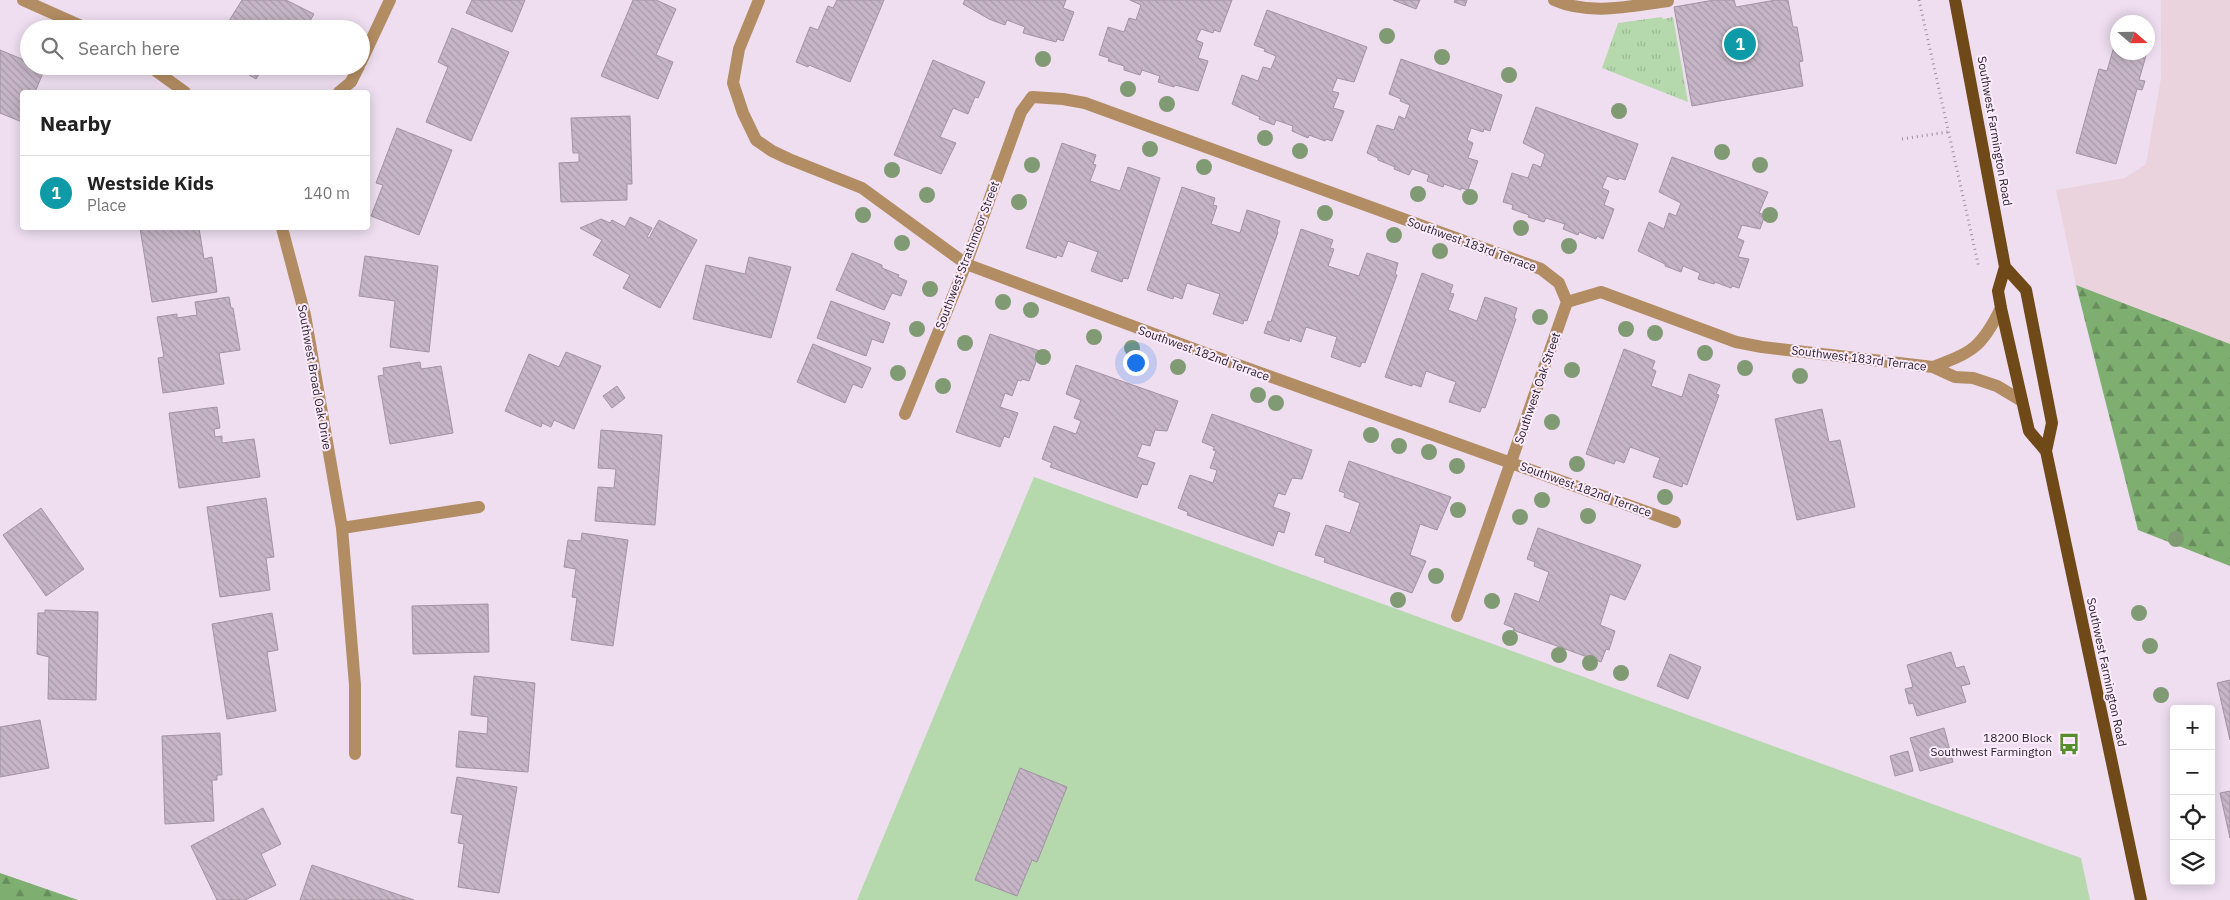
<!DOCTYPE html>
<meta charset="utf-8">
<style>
:root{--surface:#fff;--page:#f2f2f2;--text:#222;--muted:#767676;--line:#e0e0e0;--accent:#ea580c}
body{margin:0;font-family:"IBM Plex Sans",sans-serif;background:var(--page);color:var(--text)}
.controls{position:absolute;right:15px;bottom:15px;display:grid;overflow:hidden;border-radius:5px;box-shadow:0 2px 12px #0003}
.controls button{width:45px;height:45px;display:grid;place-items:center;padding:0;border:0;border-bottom:1px solid var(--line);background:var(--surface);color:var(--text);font:25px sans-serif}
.compass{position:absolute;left:2110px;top:15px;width:45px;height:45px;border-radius:50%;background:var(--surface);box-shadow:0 2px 12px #0003;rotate:110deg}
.you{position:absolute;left:1135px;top:362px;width:18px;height:18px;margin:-12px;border:4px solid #fff;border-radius:50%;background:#1a73e8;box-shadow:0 0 0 8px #1a73e833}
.badge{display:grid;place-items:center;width:32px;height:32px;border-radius:50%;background:var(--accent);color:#fff;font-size:16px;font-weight:700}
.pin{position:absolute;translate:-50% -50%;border:2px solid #fff;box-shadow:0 1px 5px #0006}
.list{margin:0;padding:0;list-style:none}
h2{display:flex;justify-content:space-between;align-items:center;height:65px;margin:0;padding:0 20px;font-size:21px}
h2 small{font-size:16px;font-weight:400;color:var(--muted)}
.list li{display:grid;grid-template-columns:32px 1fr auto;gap:15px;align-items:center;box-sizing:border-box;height:75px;padding:0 20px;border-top:1px solid var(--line)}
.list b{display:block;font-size:19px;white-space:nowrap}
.list p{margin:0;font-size:16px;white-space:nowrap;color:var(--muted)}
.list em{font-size:16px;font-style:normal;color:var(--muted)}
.icon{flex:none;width:28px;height:28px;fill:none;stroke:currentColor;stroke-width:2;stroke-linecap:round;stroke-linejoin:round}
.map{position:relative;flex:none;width:2230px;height:900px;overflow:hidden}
.search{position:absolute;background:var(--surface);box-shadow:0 2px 12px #0003;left:20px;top:20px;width:350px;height:55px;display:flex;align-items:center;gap:12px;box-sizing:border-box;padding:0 18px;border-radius:28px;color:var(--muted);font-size:19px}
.panel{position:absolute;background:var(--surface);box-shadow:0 2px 12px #0003;left:20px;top:90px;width:350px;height:140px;border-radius:5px}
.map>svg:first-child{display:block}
</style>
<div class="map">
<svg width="2230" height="900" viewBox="0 0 2230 900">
<defs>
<pattern id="forest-firs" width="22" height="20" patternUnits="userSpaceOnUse" patternTransform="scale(1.25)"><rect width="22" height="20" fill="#7eae70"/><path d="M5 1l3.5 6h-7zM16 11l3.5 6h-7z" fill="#678d5c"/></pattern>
<pattern id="park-tufts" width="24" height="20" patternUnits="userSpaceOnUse" patternTransform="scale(1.25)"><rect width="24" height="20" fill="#b6d8ad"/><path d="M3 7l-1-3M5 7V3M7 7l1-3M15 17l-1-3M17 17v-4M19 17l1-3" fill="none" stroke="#9cb995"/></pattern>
<pattern id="building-back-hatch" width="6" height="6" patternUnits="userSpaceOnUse" patternTransform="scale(1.25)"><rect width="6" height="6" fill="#c5b5c6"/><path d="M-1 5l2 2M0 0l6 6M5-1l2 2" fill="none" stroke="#a99baa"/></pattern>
</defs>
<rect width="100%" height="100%" fill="#eedef0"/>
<path fill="#ebd3de" d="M2161 0H2230V344L2076 285 2056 190 2125 178 2146 164 2161 78Z"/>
<path fill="#b6d8ad" d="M1034 477 2081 858 2090 900H857Z"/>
<path fill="url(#forest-firs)" d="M2076 285 2230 344V566L2138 530Z
M0 873 78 900H0Z"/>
<path fill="url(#park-tufts)" d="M1662 17 1663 19 1673 17 1688 102 1602 68 1618 23Z"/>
<path fill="url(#building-back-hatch)" stroke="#a293a3" d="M242 0H286L314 14 305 29H224Z
M472 0H525L512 32 466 13Z
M633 0H656L676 9 656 55 673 62 658 99 601 76Z
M837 0H884L850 82 809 65 808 67 796 62 810 27 818 30 828 6 833 8Z
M965 0H1066L1063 8 1074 12 1063 41 1057 39 1056 42 1023 33 1025 27 1007 20 1005 25 989 19 963 4Z
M1130 0H1232L1220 32 1214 30 1213 33 1201 29 1196 40 1203 43 1198 58 1208 61 1198 91 1175 85 1174 87 1158 82 1160 76 1142 70 1140 75 1124 70V66L1108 61 1109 58 1099 55 1108 27 1124 32 1129 18 1136 20 1141 5Z
M1393 0H1420L1416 9Z
M1455 0H1467L1465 6 1454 2Z
M1714 0H1734L1736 7 1776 0H1788L1793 27H1797L1803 61 1799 62 1803 86 1692 106 1674 7Z
M1267 10 1367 47 1354 82 1337 78 1332 91 1339 93 1333 108 1344 111 1332 141 1326 139 1325 141 1309 135 1308 138 1292 131 1293 126 1276 120 1274 125 1259 119 1260 117 1232 104 1242 75 1258 81 1263 67 1271 69 1276 56 1264 51 1265 49 1254 45Z
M452 28 509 52 471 141 426 122 448 67 438 62Z
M2115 43H2118V52H2147L2139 80 2145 81 2142 90 2137 89 2116 164 2076 153 2099 69 2107 71Z
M0 50 29 62V66L45 68 35 92H22V122L0 113Z
M1401 59 1502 95 1490 131 1484 129 1483 132 1471 128 1467 140 1473 143 1468 158 1478 161 1468 190 1461 188V190L1444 184 1443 187 1427 181 1429 175 1412 169 1409 175 1394 169 1395 167 1378 160V158L1367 153 1377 125 1394 130 1399 116 1405 119 1410 105 1400 101 1401 99 1389 94Z
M933 60 985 82 978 98 975 97 968 114 953 108 940 137 956 143 941 174 894 155Z
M234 66H264L256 79Z
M1536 107 1638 144 1625 180 1619 178 1618 180 1607 176 1602 188 1609 191 1604 205 1614 209 1603 239 1597 236 1596 239 1579 232 1578 235 1563 229 1565 224 1546 218 1544 222 1528 217 1529 215 1512 209 1513 205 1503 202 1512 173 1528 178 1533 164 1541 167 1545 154 1523 143Z
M630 116 632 184H627V200L561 202 559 163 579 162V153H573L571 118Z
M397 128 452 150 419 235 371 216 383 185 376 183Z
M1062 143 1096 155 1093 164 1096 165 1090 181 1120 191 1128 167 1160 178 1128 279 1123 278 1122 282 1091 271 1098 252 1068 241 1062 257 1057 255 1056 258 1026 248Z
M1672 157 1768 192 1759 213 1765 215 1760 229 1742 225 1737 238 1744 241 1738 257 1749 259 1739 288 1732 286 1731 288 1715 282 1714 284 1698 279 1700 273 1683 266 1681 272 1665 266V264L1638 251 1649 222 1664 229 1669 213 1676 216 1681 203 1659 192Z
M1182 187 1215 198 1213 205 1217 206 1211 224 1240 233 1247 210 1280 221 1277 231 1278 232 1247 321 1244 320 1243 324 1213 314 1220 294 1187 283 1182 299 1174 296 1173 299 1147 290Z
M630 217 652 228 647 237 649 238 659 220 697 240 660 308 623 288 630 275 593 255 602 240 580 228 601 219 610 223 612 220 625 227Z
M140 228H199L204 259 212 257 217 292 152 302Z
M1301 229 1333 240 1330 248 1334 249 1328 266 1359 276 1367 253 1398 263 1395 274 1397 275 1365 363 1362 362 1360 367 1331 357 1337 337 1306 327 1301 342 1290 338 1289 341 1264 333 1268 321 1271 322Z
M852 253 882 265V268L899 275 898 277 907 281 901 296 892 293 884 310 836 290Z
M365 256 438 266 429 352 390 347 395 301 359 296Z
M749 257 791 267 771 338 693 319 706 265 745 274Z
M1422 273 1453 285 1450 293 1454 294 1448 310 1477 321 1485 297 1517 308 1514 318 1516 319 1485 408 1482 407 1480 412 1449 402 1456 382 1426 371 1421 387 1413 384 1412 386 1385 377Z
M229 297 231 308H233L240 350 219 353 224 384 163 393 158 358 164 357 157 317 177 314V318L197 315 195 302Z
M831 301 890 323 883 343 872 339 866 356 817 338Z
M990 334 1040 351 1029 381 1022 379 1021 381 1018 380 1012 396 1005 393 1000 407 1018 413 1009 438 1004 436 1000 447 956 432Z
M813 344 871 368 862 388 853 384 845 403 797 382Z
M1624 349 1655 361 1652 369 1656 371 1651 386 1682 397 1689 374 1720 385 1716 394 1719 395 1687 485 1683 483 1682 487 1653 477 1660 458 1630 447 1624 463 1616 460 1614 464 1586 454Z
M566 352 601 366 574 429 554 420 551 427 542 423 541 427 505 411 529 354 559 367Z
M420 362 421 369 441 366 453 433 390 444 378 376 384 375 383 368Z
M1076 365 1178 401 1167 431 1155 430 1150 446 1142 444 1137 457 1155 463 1147 485 1142 484 1137 498 1050 467 1052 463 1042 459 1054 426 1076 434 1081 421 1074 418 1081 400 1066 394Z
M617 386 625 398 612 408 603 396Z
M217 407 220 428 214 429 215 437 222 436V443L254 439 260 477 179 488 169 413Z
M1822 409 1829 442 1840 440 1855 507 1797 520 1775 419Z
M1212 414 1312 450 1302 479 1292 478 1285 495 1278 493 1273 507 1290 513 1284 533 1278 531 1273 546 1187 515 1188 512 1178 508 1190 475 1213 483 1217 470 1210 468 1216 451 1213 450 1214 447 1202 442Z
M601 430 662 435 655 525 595 521 598 487 614 488 616 469 598 468Z
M1349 461 1451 497 1437 530 1420 524 1410 555 1426 561 1412 593 1324 562 1325 558 1315 555 1326 525 1350 533 1360 503 1344 497 1345 493 1339 491Z
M266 498 274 557 266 558 270 590 220 597 207 507Z
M41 508 84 569 46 596 3 535Z
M1538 528 1641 565 1625 600 1610 594 1600 625 1615 631 1609 650 1606 649 1601 662 1513 630 1514 628 1504 624 1515 593 1539 602 1549 572 1534 566 1535 562 1527 559Z
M582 533 628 540 613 646 571 640 577 598 572 597 576 569 564 567 568 540 581 541Z
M488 604 489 652 413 654 412 606Z
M45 610 98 612 96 700 48 699 49 657 37 654 38 613H45Z
M272 613 278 650 267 652 276 711 227 719 212 624Z
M1951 652 1956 668 1964 666 1970 684 1961 686 1966 702 1917 716 1913 703 1909 704 1905 689 1913 687 1907 665Z
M1670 654 1701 667 1688 699 1657 686Z
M474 676 535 683 528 772 456 767 459 731 487 734 488 717 471 715Z
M2230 680V740L2217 683Z
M40 720 49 768 0 777V727Z
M1944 728 1953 762 1920 771 1910 738Z
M220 733 222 775H217V780H212L214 821 165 824 162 736Z
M1908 751 1913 771 1895 776 1890 756Z
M1020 768 1067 787 1037 862 1032 860 1017 896 975 880Z
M457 777 517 787 499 893 458 887 464 844 458 843 463 815 451 813Z
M2230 791V838L2220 793Z
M263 808 281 844 261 854 276 885 245 900H217L191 846Z
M312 865 414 900H300Z"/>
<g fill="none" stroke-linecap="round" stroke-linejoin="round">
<path stroke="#9e929f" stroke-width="3" stroke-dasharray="1 4" stroke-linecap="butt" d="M1919 0 1979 268
M1902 139 1948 132"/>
<path stroke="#b28c63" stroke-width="12" d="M23 0 88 29
M759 0 739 49 733 83 743 113 756 140 772 151 789 159 862 188 966 264 1208 354 1675 522
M1554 0C1591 16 1630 6 1668 1
M361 62 390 0
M149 66 185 92
M339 92 351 82 359 66
M282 228 305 315 342 528 355 685V754
M1933 367C1973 352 1982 347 2001 308
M905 414 966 264 1021 112 1032 97 1063 99 1085 103 1541 269 1559 283 1567 302 1601 292 1736 342 1762 347 1933 367 1955 377 1973 378 1997 386 2022 401
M342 528 479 507
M1457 616 1567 302"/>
<path stroke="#704919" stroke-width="12" d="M1955 0 2005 267 1998 291 2001 308 2029 431 2046 451
M2005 267 2026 290 2052 423 2046 451 2141 900"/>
</g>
<g fill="#809a74">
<circle cx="1387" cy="36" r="8"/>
<circle cx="1442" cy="57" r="8"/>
<circle cx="1043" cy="59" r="8"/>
<circle cx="1509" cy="75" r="8"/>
<circle cx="1128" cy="89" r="8"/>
<circle cx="1167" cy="104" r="8"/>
<circle cx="1619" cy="111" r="8"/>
<circle cx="1265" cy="138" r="8"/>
<circle cx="1150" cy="149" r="8"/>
<circle cx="1300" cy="151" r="8"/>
<circle cx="1722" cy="152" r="8"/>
<circle cx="1032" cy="165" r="8"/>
<circle cx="1760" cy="165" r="8"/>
<circle cx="1204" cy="167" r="8"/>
<circle cx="892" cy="170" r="8"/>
<circle cx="1418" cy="194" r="8"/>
<circle cx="927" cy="195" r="8"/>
<circle cx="1470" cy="197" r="8"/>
<circle cx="1019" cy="202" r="8"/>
<circle cx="1325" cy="213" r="8"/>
<circle cx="863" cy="215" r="8"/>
<circle cx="1770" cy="215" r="8"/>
<circle cx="1521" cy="228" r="8"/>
<circle cx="1394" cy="235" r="8"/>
<circle cx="902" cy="243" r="8"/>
<circle cx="1569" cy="246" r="8"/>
<circle cx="1440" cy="251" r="8"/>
<circle cx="930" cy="289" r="8"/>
<circle cx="1003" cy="302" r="8"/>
<circle cx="1031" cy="310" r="8"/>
<circle cx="1540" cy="317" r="8"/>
<circle cx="917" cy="329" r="8"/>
<circle cx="1626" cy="329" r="8"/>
<circle cx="1655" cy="333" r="8"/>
<circle cx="1094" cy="337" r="8"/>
<circle cx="965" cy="343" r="8"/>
<circle cx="1132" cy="348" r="8"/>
<circle cx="1705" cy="353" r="8"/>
<circle cx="1043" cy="357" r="8"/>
<circle cx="1178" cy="367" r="8"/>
<circle cx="1745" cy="368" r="8"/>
<circle cx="1572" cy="370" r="8"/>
<circle cx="898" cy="373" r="8"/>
<circle cx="1800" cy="376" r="8"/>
<circle cx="943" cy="386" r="8"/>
<circle cx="1258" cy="395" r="8"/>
<circle cx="1276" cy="403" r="8"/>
<circle cx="1552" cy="422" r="8"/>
<circle cx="1371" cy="435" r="8"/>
<circle cx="1399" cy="446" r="8"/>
<circle cx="1429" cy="452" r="8"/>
<circle cx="1577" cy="464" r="8"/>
<circle cx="1457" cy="466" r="8"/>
<circle cx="1665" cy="497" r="8"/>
<circle cx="1542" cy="500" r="8"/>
<circle cx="1458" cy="510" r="8"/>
<circle cx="1588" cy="516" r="8"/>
<circle cx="1520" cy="517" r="8"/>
<circle cx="2176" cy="539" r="8"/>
<circle cx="1436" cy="576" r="8"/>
<circle cx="1398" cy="600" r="8"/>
<circle cx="1492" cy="601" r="8"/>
<circle cx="2139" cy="613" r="8"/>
<circle cx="1510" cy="638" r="8"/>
<circle cx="2150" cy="646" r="8"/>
<circle cx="1559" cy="655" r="8"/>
<circle cx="1590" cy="663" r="8"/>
<circle cx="1621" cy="673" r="8"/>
<circle cx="2161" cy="695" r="8"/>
</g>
<defs>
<g id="bus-bare" transform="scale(1.725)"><path d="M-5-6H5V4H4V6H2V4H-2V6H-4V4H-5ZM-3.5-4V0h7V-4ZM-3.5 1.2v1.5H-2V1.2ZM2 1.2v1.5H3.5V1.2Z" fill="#568e29" stroke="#fcebfd" stroke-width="2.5" paint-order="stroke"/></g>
</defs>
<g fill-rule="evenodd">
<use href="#bus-bare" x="2069" y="744"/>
</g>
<g text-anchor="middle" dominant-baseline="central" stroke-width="4" stroke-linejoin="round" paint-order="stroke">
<g font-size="12" fill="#241e25" stroke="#fcebfd">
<text transform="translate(1995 131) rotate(80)">Southwest Farmington Road</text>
<text transform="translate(1472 244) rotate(20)">Southwest 183rd Terrace</text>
<text transform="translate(967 255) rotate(-69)">Southwest Strathmoor Street</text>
<text transform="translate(1204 353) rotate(20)">Southwest 182nd Terrace</text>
<text transform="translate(1859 358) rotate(7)">Southwest 183rd Terrace</text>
<text transform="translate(315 377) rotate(80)">Southwest Broad Oak Drive</text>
<text transform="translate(1537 388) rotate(-71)">Southwest Oak Street</text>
<text transform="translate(1586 489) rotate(20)">Southwest 182nd Terrace</text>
<text transform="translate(2107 672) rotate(78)">Southwest Farmington Road</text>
</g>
<g font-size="12" fill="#241e25" stroke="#fcebfd" text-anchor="end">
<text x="2052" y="737">18200 Block<tspan x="2052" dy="14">Southwest Farmington</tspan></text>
</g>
</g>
</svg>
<div class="controls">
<button>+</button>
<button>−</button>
<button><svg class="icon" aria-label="locate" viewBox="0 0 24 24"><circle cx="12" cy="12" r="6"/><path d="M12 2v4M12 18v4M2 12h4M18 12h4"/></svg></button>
<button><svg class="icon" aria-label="layers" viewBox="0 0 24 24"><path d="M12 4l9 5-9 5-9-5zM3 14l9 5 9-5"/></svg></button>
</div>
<svg class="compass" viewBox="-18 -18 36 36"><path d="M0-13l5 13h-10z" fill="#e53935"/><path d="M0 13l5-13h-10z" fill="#767676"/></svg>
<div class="you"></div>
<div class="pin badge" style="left:1740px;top:44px;background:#0f9aa8">1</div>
<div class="search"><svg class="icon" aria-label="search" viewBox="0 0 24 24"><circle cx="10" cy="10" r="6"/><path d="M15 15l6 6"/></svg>Search here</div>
<section class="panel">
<h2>Nearby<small></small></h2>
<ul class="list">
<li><span class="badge" style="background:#0f9aa8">1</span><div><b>Westside Kids</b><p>Place</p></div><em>140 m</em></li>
</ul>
</section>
</div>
